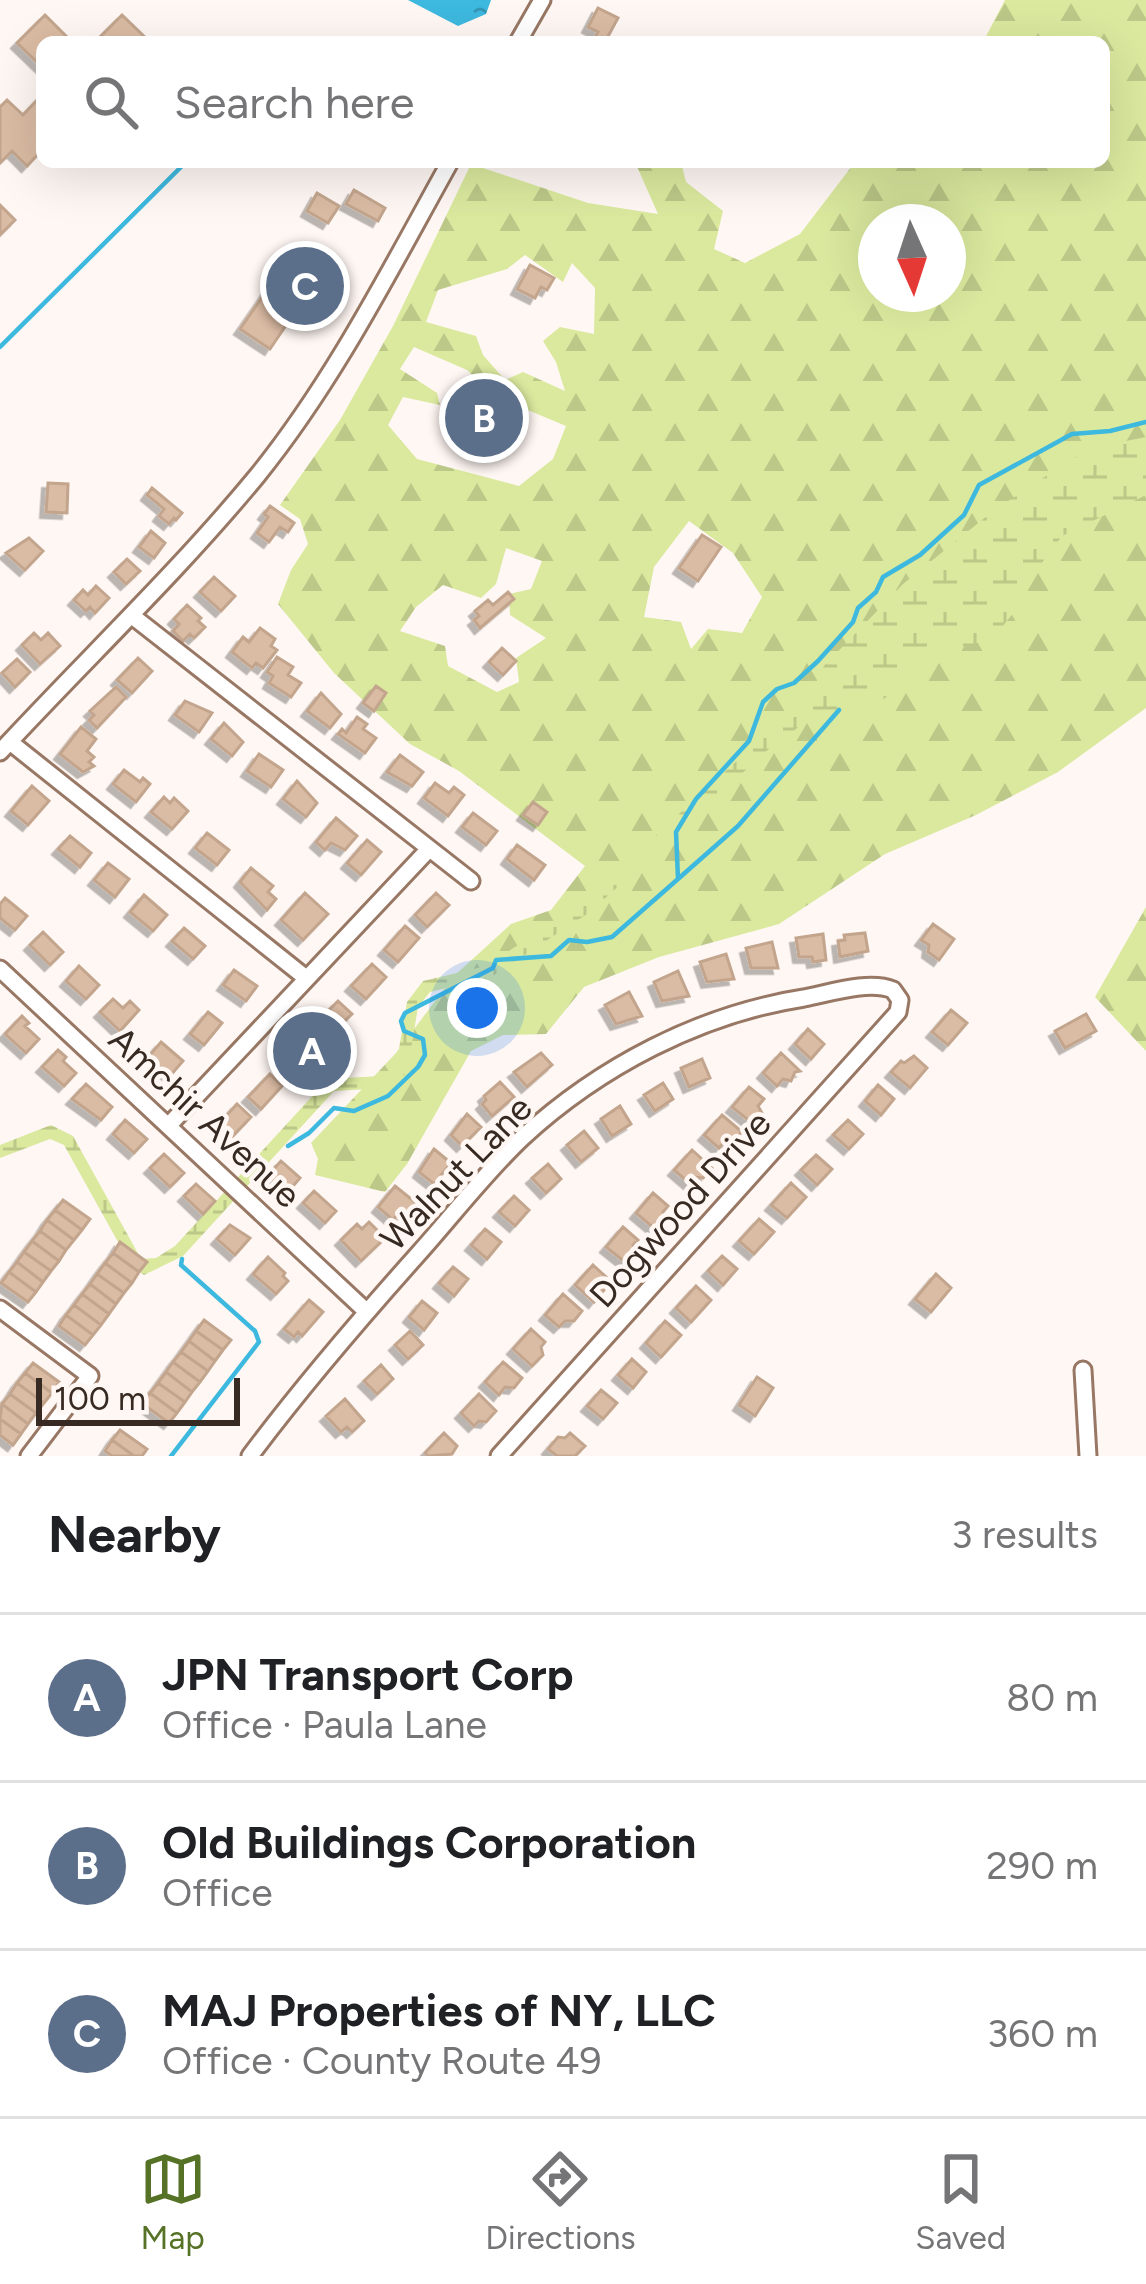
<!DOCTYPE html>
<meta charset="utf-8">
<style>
:root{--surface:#fff;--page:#f2f2f2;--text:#202124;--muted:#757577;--line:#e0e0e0;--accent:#567226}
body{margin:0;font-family:Figtree,sans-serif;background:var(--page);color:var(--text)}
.compass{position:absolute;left:858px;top:204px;width:108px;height:108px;border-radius:50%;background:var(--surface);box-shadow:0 12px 48px #0002;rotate:177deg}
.scale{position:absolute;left:36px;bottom:30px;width:204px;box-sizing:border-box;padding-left:12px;border:6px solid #372a22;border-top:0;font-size:33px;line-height:42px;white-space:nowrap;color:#372a22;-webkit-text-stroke:9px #fff7f3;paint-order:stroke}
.you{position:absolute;left:477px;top:1008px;width:42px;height:42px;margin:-30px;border:9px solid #fff;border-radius:50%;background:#1a73e8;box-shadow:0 0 0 18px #1a73e833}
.badge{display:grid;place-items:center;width:78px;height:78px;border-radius:50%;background:var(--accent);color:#fff;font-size:39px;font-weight:700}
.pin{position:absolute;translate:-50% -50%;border:6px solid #fff;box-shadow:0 3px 12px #0006}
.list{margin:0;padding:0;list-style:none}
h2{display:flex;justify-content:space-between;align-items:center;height:156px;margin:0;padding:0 48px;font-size:51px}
h2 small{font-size:39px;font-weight:400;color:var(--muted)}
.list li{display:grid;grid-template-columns:78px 1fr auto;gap:36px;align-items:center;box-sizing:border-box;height:168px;padding:0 48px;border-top:3px solid var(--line)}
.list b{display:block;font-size:45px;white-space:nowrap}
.list p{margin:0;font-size:39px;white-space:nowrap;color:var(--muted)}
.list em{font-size:39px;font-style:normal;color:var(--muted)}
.icon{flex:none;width:66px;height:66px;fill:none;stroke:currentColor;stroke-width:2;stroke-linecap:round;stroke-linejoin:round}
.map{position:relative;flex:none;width:1146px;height:1456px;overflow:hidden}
.search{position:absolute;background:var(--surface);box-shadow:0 12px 48px #0002;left:36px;right:36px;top:36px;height:132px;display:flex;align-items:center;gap:30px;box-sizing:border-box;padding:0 42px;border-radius:18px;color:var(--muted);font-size:45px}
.sheet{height:660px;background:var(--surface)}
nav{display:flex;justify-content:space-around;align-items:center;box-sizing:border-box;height:168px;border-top:3px solid var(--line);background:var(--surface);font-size:33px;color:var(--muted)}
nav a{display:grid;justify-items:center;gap:6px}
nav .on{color:var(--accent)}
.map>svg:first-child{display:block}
</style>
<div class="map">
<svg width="1146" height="1456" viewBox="0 0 1146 1456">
<defs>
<pattern id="forest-firs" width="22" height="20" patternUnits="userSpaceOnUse" patternTransform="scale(3)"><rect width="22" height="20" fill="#dae99e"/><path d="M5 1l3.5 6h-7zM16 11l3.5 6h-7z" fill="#bcc888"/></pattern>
<pattern id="wetland-marsh" width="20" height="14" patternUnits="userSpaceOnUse" patternTransform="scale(3)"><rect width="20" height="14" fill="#dae99e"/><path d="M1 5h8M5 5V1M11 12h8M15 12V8" fill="none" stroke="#bcc888"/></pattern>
<pattern id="water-ripples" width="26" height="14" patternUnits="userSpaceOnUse" patternTransform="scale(3)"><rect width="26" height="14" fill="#3db8de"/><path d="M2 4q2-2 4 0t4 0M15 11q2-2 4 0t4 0" fill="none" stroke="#3496b4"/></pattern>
<filter id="shadow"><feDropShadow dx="-5.5" dy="5.5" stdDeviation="0" flood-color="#0004"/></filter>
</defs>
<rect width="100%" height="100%" fill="#fff7f3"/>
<path fill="url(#forest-firs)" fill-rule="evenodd" d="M1005 0H1146V708L1058 772 976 815 885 854 779 924 659 957 584 987 546 1034 503 1035 471 1051 407 1164 385 1192 315 1175 318 1159 311 1143 396 1053 454 976 511 924 551 910 585 866 459 771 410 744 334 673 278 604 291 570 308 544 300 519 280 505 340 420 393 326 471 164 588 203 658 214 635 162H681L686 182 723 211 714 249 745 263 800 234 855 162H1104V42H983ZM876 222H948V294H876ZM525 255 563 282 572 263 595 288 594 334 560 327 543 341 556 362 565 391 523 372 505 380 483 355 476 336 426 322 438 290 507 269ZM414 347 467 370 494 396 566 426 553 459 519 486 417 459 388 425 403 397 440 405 437 393 400 369ZM689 521 733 553 762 597 742 633 708 629 691 649 681 622 644 617 654 567ZM506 548 542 561 531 589 509 594 510 615 546 638 516 658 519 682 497 692 448 666 445 646 400 631 416 607 443 585 481 598 496 584Z
M1146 907V1051L1095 997Z"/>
<path fill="url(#wetland-marsh)" d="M1146 437V495L1062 536 1041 564 1018 607 1002 627 977 643 949 651 923 665 877 705 821 719 806 717 807 721 771 747 590 912 491 977 430 992 418 1007 407 1073 385 1088 334 1091 183 1256 144 1275 132 1267 64 1145 50 1139 0 1158V1145L51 1125 73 1136 141 1259 156 1258 175 1246 328 1079 380 1076 396 1066 407 1002 423 981 486 966 583 902 763 737 804 710 824 666 903 584 993 511 1072 459 1097 447Z"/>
<path fill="url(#water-ripples)" d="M408 0H491L486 14 458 26Z"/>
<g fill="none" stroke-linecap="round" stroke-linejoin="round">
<path stroke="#3db8de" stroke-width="4.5" d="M0 347 186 162
M678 879 738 826 839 710
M288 1146 309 1133 334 1108 354 1111 388 1096 418 1067 425 1055 423 1039 404 1031 401 1021 405 1013 493 968 496 960 551 956 569 940 587 942 612 937 678 879 676 832 696 799 749 741 763 702 777 689 794 683 818 661 853 622 858 608 876 592 883 577 920 555 964 515 979 485 1072 434 1110 431 1146 422
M171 1456 259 1342 255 1331 181 1265 182 1259"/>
</g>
<path fill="#dabba3" stroke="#c3a58d" stroke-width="3" filter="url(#shadow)" d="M598 8 618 18 605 42 593 41 598 32 588 27Z
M45 15 72 42H42V67L17 43Z
M122 15 150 42H95Z
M42 95V150L27 166 12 151 0 163V107L7 100 23 115Z
M354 190 385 208 378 221 346 204Z
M317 193 339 206 328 223 307 211Z
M0 205 15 220 0 235Z
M285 264 314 284 270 349 240 329Z
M530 265 554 278 547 290 541 287 535 298 517 289Z
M471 408 488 416 476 442 458 434Z
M48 483 68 484 67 513 46 512Z
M152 488 182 513 176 520 174 518 169 524 159 516 164 509 147 495Z
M270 506 294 523 288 532 280 527 269 542 257 533 268 517 264 514Z
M151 531 165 543 154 558 139 547Z
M702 535 721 547 698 581 679 568Z
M29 538 43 551 25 570 6 553Z
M127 559 140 571 126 584 114 572Z
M214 577 235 596 221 611 200 592Z
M96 586 109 598 95 613 90 607 86 611 74 600 83 590 88 595Z
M508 592 514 599 480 628 474 620 479 616 475 611 488 600 493 605Z
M187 605 201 618 198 621 205 627 194 638 190 634 183 641 173 631 179 624 174 619Z
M260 628 275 639 271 646 277 650 263 668 256 663 252 668 232 652 243 637 249 642Z
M34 633 41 640 48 633 60 646 40 664 22 645Z
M502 648 516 661 503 675 489 662Z
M277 657 293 667 288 675 301 683 291 697 269 683 273 676 267 672Z
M138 658 152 671 132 693 117 680Z
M17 659 30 672 15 687 2 673Z
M376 686 386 693 374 711 363 703Z
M116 687 126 697 97 728 89 720 94 715 90 711Z
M321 693 341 714 330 728 307 711Z
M185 701 212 713 199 732 175 715Z
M357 717 367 724 363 729 376 738 365 753 338 734 342 729 346 733Z
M224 723 243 742 232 756 211 739Z
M81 727 96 739 87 751 94 757 89 762 94 766 83 772 60 754Z
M259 754 283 770 271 787 247 771Z
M400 755 423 772 412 786 387 772Z
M124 770 140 782 143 778 150 784 136 802 113 784Z
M297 781 317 803 306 817 283 799Z
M435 783 449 793 454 787 464 795 448 816 424 798Z
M32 786 49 801 28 825 11 811Z
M164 797 170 803 174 798 188 811 172 829 151 812Z
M533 802 547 812 538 825 523 815Z
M473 813 497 831 486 845 462 827Z
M336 818 357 836 345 850 331 843 325 850 316 842Z
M207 833 229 850 217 865 195 848Z
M70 836 91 853 80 867 58 849Z
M367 840 381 852 361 875 347 863Z
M517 845 545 865 534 880 507 859Z
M108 863 129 879 115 897 94 880Z
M251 868 273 886 268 892 276 899 267 910 240 882Z
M305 893 328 914 303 940 281 920Z
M436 893 449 905 427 927 415 915Z
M144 895 167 915 153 931 130 912Z
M5 898 27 916 15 930 0 918V904Z
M933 924 954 939 939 960 928 952 929 945 921 940Z
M405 926 419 938 398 962 384 950Z
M184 928 205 946 193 959 172 941Z
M43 932 63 952 50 965 30 945Z
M865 933 868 951 840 957 838 941 845 940 844 935Z
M823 934 826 960 813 962 812 957H799L796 938Z
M772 942 778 968H751L746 948Z
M726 954 734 979 707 982 700 962Z
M372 964 386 977 366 999 351 986Z
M79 966 99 985 86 999 66 981Z
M234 970 257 986 246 1001 223 985Z
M678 971 689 996 662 1001 654 982Z
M629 992 642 1016 616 1024 605 1005Z
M113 999 123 1008 130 1001 139 1010 120 1031 100 1012Z
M338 1001 352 1014 330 1035 317 1022Z
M951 1010 967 1023 948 1045 932 1032Z
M208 1012 222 1023 204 1045 190 1034Z
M1086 1014 1096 1031 1065 1048 1055 1031Z
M22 1016 29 1023 25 1026 39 1039 26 1053 5 1034Z
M808 1029 824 1044 811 1059 795 1044Z
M304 1038 317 1051 296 1072 284 1059Z
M161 1042 183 1061 170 1076 148 1057Z
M58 1050 66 1057 63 1061 76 1073 64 1086 42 1067Z
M541 1053 552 1065 527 1087 514 1072Z
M781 1053 800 1071 795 1072 791 1081 783 1079 777 1086 763 1073Z
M914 1056 927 1068 910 1088 891 1072 901 1061 904 1063Z
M702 1059 710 1078 689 1087 681 1068Z
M270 1074 282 1086 261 1109 248 1097Z
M500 1082 514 1097 492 1116 482 1104 486 1100 484 1096Z
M663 1083 673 1099 655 1111 644 1095Z
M86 1084 112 1107 101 1120 72 1099Z
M878 1085 894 1099 881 1115 865 1101Z
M749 1087 764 1099 758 1106 762 1113 752 1123 732 1107Z
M237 1104 251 1117 229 1140 216 1127Z
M620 1106 631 1124 612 1136 601 1119Z
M467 1114 481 1127 462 1146 451 1135Z
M722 1115 742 1132 732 1143 724 1142 719 1148 704 1135Z
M125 1120 147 1139 134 1153 113 1134Z
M848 1120 863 1134 849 1149 833 1135Z
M584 1131 598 1148 581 1162 567 1145Z
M434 1149 451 1163 434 1184 419 1172Z
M692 1150 712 1168 703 1178 695 1177 689 1183 674 1170Z
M164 1154 184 1173 170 1187 150 1168Z
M816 1155 832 1169 817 1185 801 1170Z
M281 1161 300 1178 287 1193 268 1175Z
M548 1164 561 1179 546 1193 532 1178Z
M791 1183 806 1197 787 1218 771 1205Z
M196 1184 215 1201 203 1214 184 1196Z
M395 1186 416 1203 403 1218 398 1214 393 1220 378 1207Z
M314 1191 336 1211 325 1223 303 1203Z
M653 1193 668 1206 663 1212 665 1220 656 1230 636 1213Z
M514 1196 529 1210 515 1226 499 1212Z
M63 1200 90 1219 82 1230 55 1210Z
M55 1210 82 1230 74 1240 47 1220Z
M759 1219 774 1232 754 1254 739 1241Z
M47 1220 74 1240 66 1250 40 1231Z
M369 1222 385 1238 361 1261 341 1240 357 1224 362 1229Z
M230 1225 250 1238 235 1255 217 1239Z
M623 1227 638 1240 633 1245 635 1253 629 1255 626 1263 606 1247Z
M485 1229 501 1242 487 1259 471 1245Z
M40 1231 66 1250 59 1261 32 1241Z
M32 1241 59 1261 51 1271 24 1252Z
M120 1242 147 1262 139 1272 113 1253Z
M24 1252 51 1271 43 1282 17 1262Z
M113 1253 139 1272 132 1283 105 1263Z
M722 1256 737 1269 723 1285 708 1271Z
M268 1257 285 1273 283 1276 288 1281 276 1294 253 1274Z
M17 1262 43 1282 36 1292 9 1272Z
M105 1263 132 1283 124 1293 97 1274Z
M593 1265 606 1277 601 1283 604 1290 594 1302 575 1285Z
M453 1267 468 1279 454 1296 439 1283Z
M9 1272 36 1292 28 1302 1 1283Z
M97 1274 124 1293 116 1304 90 1284Z
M936 1274 951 1288 931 1312 915 1299Z
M90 1284 116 1304 109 1314 82 1294Z
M696 1286 711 1300 691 1322 676 1308Z
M82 1294 109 1314 101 1325 74 1305Z
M563 1294 582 1311 574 1321H565L559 1327 545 1315Z
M309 1300 323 1312 302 1336 298 1332 294 1337 284 1329Z
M422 1301 437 1313 424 1330 409 1317Z
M74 1305 101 1325 93 1335 66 1315Z
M66 1315 93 1335 85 1345 59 1326Z
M204 1320 231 1340 223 1350 196 1331Z
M665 1321 681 1335 661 1357 646 1343Z
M531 1329 545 1342 541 1347 543 1355 532 1366 513 1349Z
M196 1331 223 1350 215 1361 189 1341Z
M410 1331 423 1345 408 1359 395 1345Z
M189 1341 215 1361 208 1371 181 1352Z
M181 1352 208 1371 200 1382 173 1362Z
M632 1359 646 1372 633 1388 618 1375Z
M173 1362 200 1382 192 1392 166 1372Z
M503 1362 522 1378 514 1388 505 1387 499 1395 485 1382Z
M33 1363 59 1382 52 1393 25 1373Z
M381 1365 393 1379 377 1394 364 1381Z
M166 1372 192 1392 185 1402 158 1383Z
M25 1373 52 1393 44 1403 17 1383Z
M757 1377 773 1388 755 1416 739 1405Z
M17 1383 44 1403 36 1413 10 1394Z
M158 1383 185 1402 177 1413 150 1393Z
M601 1390 617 1403 603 1419 587 1406Z
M150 1393 177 1413 169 1423 143 1404Z
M10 1394 36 1413 28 1424 2 1404Z
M479 1394 496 1411 486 1422 479 1421 474 1426 461 1413Z
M345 1399 364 1421 352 1432 347 1427 341 1432 326 1416Z
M2 1404 28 1424 21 1434 0 1419Z
M0 1419 21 1434 13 1445 0 1435Z
M120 1430 147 1449 142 1456H134L112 1440Z
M444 1433 457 1446 452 1454 428 1456 425 1453Z
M570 1433 585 1446 575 1456H557L548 1449 558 1437 565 1438Z
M112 1440 134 1456H112L105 1451Z"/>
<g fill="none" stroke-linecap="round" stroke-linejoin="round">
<g stroke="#987865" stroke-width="21">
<path id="minor" d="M518 42 542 0
M131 615 471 881
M10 742 306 978
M0 752C85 660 177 573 257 476 334 381 391 268 450 162
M0 969 367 1312
M170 1124 429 849
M0 1309 90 1376 29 1456
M1083 1370 1088 1456
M250 1456C303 1385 360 1319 419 1253 453 1215 485 1173 522 1138 599 1067 700 1014 804 998 830 993 869 980 893 990L900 1000 898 1012 499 1456"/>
</g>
<use href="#minor" stroke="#fff" stroke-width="15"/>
</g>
<g text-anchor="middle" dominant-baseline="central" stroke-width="9" stroke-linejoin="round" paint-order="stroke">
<g font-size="36" fill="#372a22" stroke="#fff7f3">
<text transform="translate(205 1117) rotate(43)">Amchir Avenue</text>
<text transform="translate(456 1173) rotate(-46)">Walnut Lane</text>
<text transform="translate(680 1209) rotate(-48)">Dogwood Drive</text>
</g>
</g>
</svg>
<svg class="compass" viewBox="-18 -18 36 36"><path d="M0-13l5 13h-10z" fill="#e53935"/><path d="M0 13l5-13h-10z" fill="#757577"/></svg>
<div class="scale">100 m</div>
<div class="you"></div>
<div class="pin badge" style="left:312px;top:1051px;background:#5c6f8a">A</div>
<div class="pin badge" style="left:484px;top:418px;background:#5c6f8a">B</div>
<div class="pin badge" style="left:305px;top:286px;background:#5c6f8a">C</div>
<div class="search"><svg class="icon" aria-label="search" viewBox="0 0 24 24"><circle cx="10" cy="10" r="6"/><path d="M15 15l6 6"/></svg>Search here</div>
</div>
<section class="sheet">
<h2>Nearby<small>3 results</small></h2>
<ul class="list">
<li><span class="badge" style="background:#5c6f8a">A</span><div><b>JPN Transport Corp</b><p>Office · Paula Lane</p></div><em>80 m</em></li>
<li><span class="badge" style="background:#5c6f8a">B</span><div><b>Old Buildings Corporation</b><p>Office</p></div><em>290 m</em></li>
<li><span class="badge" style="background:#5c6f8a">C</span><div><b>MAJ Properties of NY, LLC</b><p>Office · County Route 49</p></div><em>360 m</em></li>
</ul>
</section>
<nav>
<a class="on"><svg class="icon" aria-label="map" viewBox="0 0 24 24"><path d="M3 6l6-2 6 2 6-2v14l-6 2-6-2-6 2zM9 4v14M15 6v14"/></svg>Map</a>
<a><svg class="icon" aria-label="directions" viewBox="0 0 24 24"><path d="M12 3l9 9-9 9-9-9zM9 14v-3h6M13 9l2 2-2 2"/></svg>Directions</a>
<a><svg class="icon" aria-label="saved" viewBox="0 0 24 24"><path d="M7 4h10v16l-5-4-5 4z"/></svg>Saved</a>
</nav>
